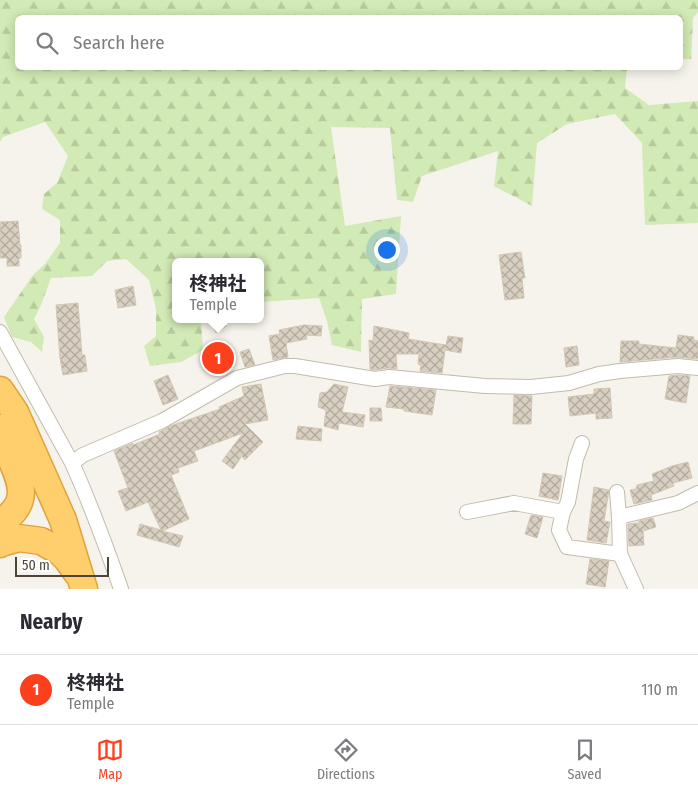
<!DOCTYPE html>
<meta charset="utf-8">
<style>
:root{--surface:#fff;--page:#f7f7f7;--text:#2b2b33;--muted:#7c7c81;--line:#e1e1e2;--accent:#fc3f1d}
body{margin:0;font-family:"Fira Sans Condensed","Noto Sans JP",sans-serif;background:var(--page);color:var(--text)}
.scale{position:absolute;left:15px;bottom:12px;width:94px;box-sizing:border-box;padding-left:5px;border:2px solid #4b4439;border-top:0;font-size:14px;line-height:18px;white-space:nowrap;color:#4b4439;-webkit-text-stroke:4px #fff;paint-order:stroke}
.you{position:absolute;left:386px;top:249px;width:18px;height:18px;margin:-12px;border:4px solid #fff;border-radius:50%;background:#1a73e8;box-shadow:0 0 0 8px #1a73e833}
.badge{display:grid;place-items:center;width:32px;height:32px;border-radius:50%;background:var(--accent);color:#fff;font-size:16px;font-weight:700}
.pin{position:absolute;translate:-50% -50%;border:2px solid #fff;box-shadow:0 1px 5px #0006}
.popup{position:absolute;left:172px;top:258px;width:92px;height:65px;box-sizing:border-box;display:grid;place-content:center;border-radius:8px;background:var(--surface);filter:drop-shadow(0 1px 4px #0005);font-size:16px;white-space:nowrap;color:var(--muted)}
.popup b{font-size:19px;color:var(--text)}
.popup::after{content:'';position:absolute;left:50%;top:100%;margin-left:-10px;border:10px solid transparent;border-top-color:var(--surface)}
.list{margin:0;padding:0;list-style:none}
h2{display:flex;justify-content:space-between;align-items:center;height:65px;margin:0;padding:0 20px;font-size:21px}
h2 small{font-size:16px;font-weight:400;color:var(--muted)}
.list li{display:grid;grid-template-columns:32px 1fr auto;gap:15px;align-items:center;box-sizing:border-box;height:70px;padding:0 20px;border-top:1px solid var(--line)}
.list b{display:block;font-size:19px;white-space:nowrap}
.list p{margin:0;font-size:16px;white-space:nowrap;color:var(--muted)}
.list em{font-size:16px;font-style:normal;color:var(--muted)}
.icon{flex:none;width:28px;height:28px;fill:none;stroke:currentColor;stroke-width:2;stroke-linecap:round;stroke-linejoin:round}
.map{position:relative;flex:none;width:698px;height:589px;overflow:hidden}
.search{position:absolute;background:var(--surface);box-shadow:0 2px 12px #0003;left:15px;right:15px;top:15px;height:55px;display:flex;align-items:center;gap:12px;box-sizing:border-box;padding:0 18px;border-radius:8px;color:var(--muted);font-size:19px}
.sheet{height:135px;background:var(--surface)}
nav{display:flex;justify-content:space-around;align-items:center;box-sizing:border-box;height:70px;border-top:1px solid var(--line);background:var(--surface);font-size:14px;color:var(--muted)}
nav a{display:grid;justify-items:center;gap:2px}
nav .on{color:var(--accent)}
.map>svg:first-child{display:block}
</style>
<div class="map">
<svg width="698" height="589" viewBox="0 0 698 589">
<defs>
<pattern id="forest-firs" width="22" height="20" patternUnits="userSpaceOnUse" patternTransform="scale(1.25)"><rect width="22" height="20" fill="#d2eab5"/><path d="M5 1l3.5 6h-7zM16 11l3.5 6h-7z" fill="#b6ca9c"/></pattern>
<pattern id="building-cross-hatch" width="8" height="8" patternUnits="userSpaceOnUse" patternTransform="scale(1.25)"><rect width="8" height="8" fill="#d8cfc1"/><path d="M0 0l8 8M0 8l8-8" fill="none" stroke="#b1aa9e"/></pattern>
</defs>
<rect width="100%" height="100%" fill="#f6f3ec"/>
<path fill="url(#forest-firs)" d="M0 0H698V12L693 18 691 59H681L680 18H18V68H627L625 88 649 105 698 101V223L645 225 642 143 615 114 567 124 537 143 532 206 494 186 498 151 422 176 413 202 397 200 390 128 331 127 345 226 401 216 396 294 362 299 361 352 332 345 327 321 319 298 261 302 260 262H176V319H204L201 321 203 350 181 362 150 366 144 346 156 336V309L149 280 126 259 107 261 92 276 51 278 41 305 34 319 44 337 42 352 31 342 12 337 4 317 33 275 45 264 60 243V220L42 209 44 194 57 183 68 156 45 122 3 137 0 142Z"/>
<path fill="url(#building-cross-hatch)" stroke="#d3c7b4" d="M18 221 20 245H21V258H19V266H7V258H0V222Z
M521 252 525 278H522L524 298 505 300 499 255Z
M133 286 136 305 118 308 115 290Z
M78 303 82 355H85L87 371 63 375 60 358 56 305Z
M210 319H223L226 326 216 333Z
M304 325 322 326 321 336 306 335 307 339 286 343 288 357 273 360 269 336 280 334 279 330Z
M374 326 409 333 408 339 446 345 448 336 463 338 461 353 445 350 442 373 420 371 421 365 418 364 419 354H396L397 369 388 368 375 370 370 369 369 340 373 341Z
M678 335 694 337V340L698 341V359L677 357 620 362 621 341H639V344L676 348Z
M577 346 579 365 566 367 564 348Z
M249 349 255 365 245 367 240 352Z
M168 375 178 399 163 405 154 381Z
M678 375 690 376 686 403 665 399 669 376Z
M261 384 268 420 245 424 263 442 245 460 242 456 233 469 222 461 243 433 194 451 198 461 178 468 179 472 171 475 189 519 162 531 183 536 179 547 137 535 140 524 161 530 148 502 126 511 118 491 128 488 114 451 133 443V445L160 434 159 432 170 426 220 409 219 407 244 396 242 387Z
M334 384 348 387 342 412 365 415 363 427 339 423 338 430 324 426 326 410 318 407 320 393 327 392Z
M390 386 436 390 432 415 404 411V409L386 407Z
M610 388 612 418 596 419V413L570 416 568 397 594 394V389Z
M514 395 532 396 531 424H513Z
M370 408H381L382 421H370Z
M298 426 322 429 321 441 296 439Z
M688 462 692 478 673 483 674 486 651 495 652 500 634 504 630 490 636 489 637 485 654 481 652 474 672 466Z
M543 473 562 476 558 500 539 496Z
M594 487 609 490 604 521 610 522 606 543 587 540Z
M531 515 543 517 537 538 525 534Z
M653 518 656 527 643 531 644 545 629 546 628 524 639 523V521Z
M590 559 609 561 605 587 586 584Z"/>
<g fill="none" stroke-linecap="round" stroke-linejoin="round">
<g stroke="#c2bbae" stroke-width="16">
<path id="street" d="M0 332 72 463
M582 443 576 459 568 502 563 512 559 530 567 547 620 554
M617 492 619 517
M467 512 514 503 563 512
M121 589C106 546 91 505 72 463L83 455 162 421 237 378 285 366H295L375 379 389 377 485 386 531 387 569 383 599 374 620 371 678 366 698 368
M636 589 620 554 619 517 678 503 698 493"/>
</g>
<g stroke="#e0a43c" stroke-width="29">
<path id="highway" d="M0 390 15 412 63 520 84 589
M0 428C1 433 2 438 4 443 10 459 25 482 20 499 18 509 9 516 2 523L0 524
M0 544 1 543 19 538 41 541 59 551 67 559 77 573"/>
</g>
<use href="#street" stroke="#fff" stroke-width="14"/>
<use href="#highway" stroke="#ffcf6e" stroke-width="26"/>
</g>
</svg>
<div class="scale">50 m</div>
<div class="you"></div>
<div class="pin badge" style="left:218px;top:358px">1</div>
<div class="popup"><b>柊神社</b>Temple</div>
<div class="search"><svg class="icon" aria-label="search" viewBox="0 0 24 24"><circle cx="10" cy="10" r="6"/><path d="M15 15l6 6"/></svg>Search here</div>
</div>
<section class="sheet">
<h2>Nearby<small></small></h2>
<ul class="list">
<li><span class="badge">1</span><div><b>柊神社</b><p>Temple</p></div><em>110 m</em></li>
</ul>
</section>
<nav>
<a class="on"><svg class="icon" aria-label="map" viewBox="0 0 24 24"><path d="M3 6l6-2 6 2 6-2v14l-6 2-6-2-6 2zM9 4v14M15 6v14"/></svg>Map</a>
<a><svg class="icon" aria-label="directions" viewBox="0 0 24 24"><path d="M12 3l9 9-9 9-9-9zM9 14v-3h6M13 9l2 2-2 2"/></svg>Directions</a>
<a><svg class="icon" aria-label="saved" viewBox="0 0 24 24"><path d="M7 4h10v16l-5-4-5 4z"/></svg>Saved</a>
</nav>
